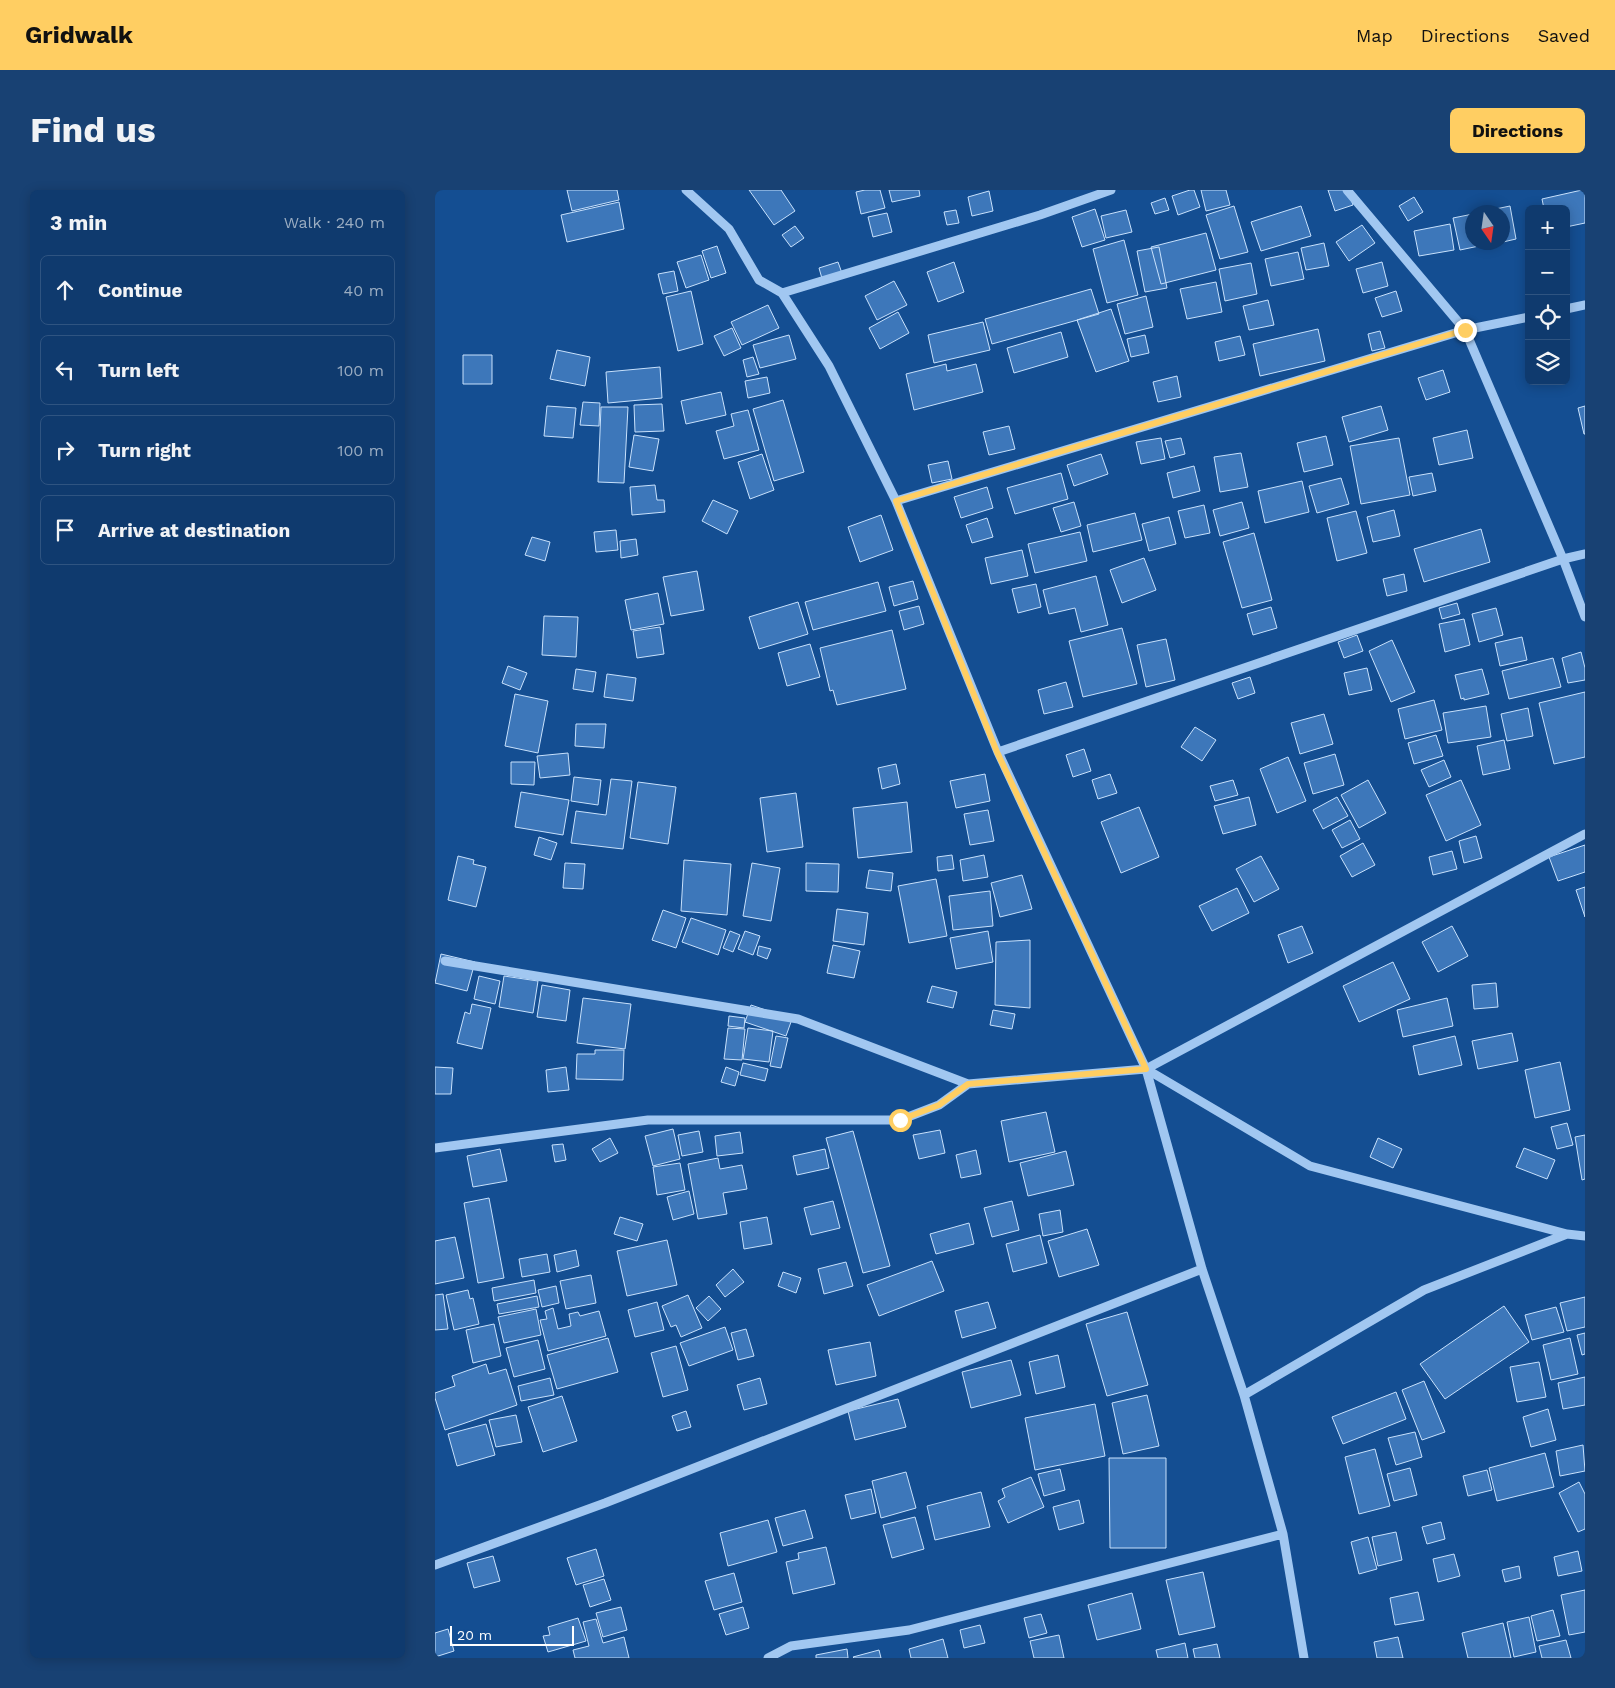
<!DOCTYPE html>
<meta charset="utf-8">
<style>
:root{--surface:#0f3a6e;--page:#184173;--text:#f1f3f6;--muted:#9badc2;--line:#2f5481;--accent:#ffce62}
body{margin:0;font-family:"Work Sans",sans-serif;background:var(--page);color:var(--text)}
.controls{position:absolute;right:15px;top:15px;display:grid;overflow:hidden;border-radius:8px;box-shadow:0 2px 12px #0003}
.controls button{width:45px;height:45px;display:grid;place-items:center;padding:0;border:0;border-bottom:1px solid var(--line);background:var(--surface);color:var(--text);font:25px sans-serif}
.compass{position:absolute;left:1030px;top:15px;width:45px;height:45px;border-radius:50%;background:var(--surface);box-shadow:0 2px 12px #0003;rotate:167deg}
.scale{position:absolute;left:15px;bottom:12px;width:124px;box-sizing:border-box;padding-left:5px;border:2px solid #fff;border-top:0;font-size:14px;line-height:18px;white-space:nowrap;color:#fff;-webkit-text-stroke:4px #144e92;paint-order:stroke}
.stop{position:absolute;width:15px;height:15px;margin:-11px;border:4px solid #ffce62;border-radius:50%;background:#fff}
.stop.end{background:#ffce62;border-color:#fff;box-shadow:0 1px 5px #0008}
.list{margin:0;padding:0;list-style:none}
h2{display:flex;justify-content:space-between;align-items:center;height:65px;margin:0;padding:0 20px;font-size:21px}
h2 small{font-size:16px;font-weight:400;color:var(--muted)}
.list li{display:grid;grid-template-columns:32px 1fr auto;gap:15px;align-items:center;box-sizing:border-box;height:70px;margin:0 10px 10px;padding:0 10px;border:1px solid var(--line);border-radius:8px}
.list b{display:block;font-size:19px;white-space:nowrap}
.list em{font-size:16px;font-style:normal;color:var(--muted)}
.icon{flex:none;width:28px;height:28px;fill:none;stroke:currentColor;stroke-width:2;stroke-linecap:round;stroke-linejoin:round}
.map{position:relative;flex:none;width:1150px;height:1468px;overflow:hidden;border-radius:8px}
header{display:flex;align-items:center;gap:30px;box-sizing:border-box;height:70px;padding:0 25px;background:var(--accent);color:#111}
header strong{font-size:24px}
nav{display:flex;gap:28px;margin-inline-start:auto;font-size:18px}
.intro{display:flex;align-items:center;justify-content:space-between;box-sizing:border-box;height:120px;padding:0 30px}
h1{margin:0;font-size:35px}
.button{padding:12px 22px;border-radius:8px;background:var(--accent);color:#111;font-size:18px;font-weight:700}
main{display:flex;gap:30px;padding:0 30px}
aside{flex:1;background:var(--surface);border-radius:8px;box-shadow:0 2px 12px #0003}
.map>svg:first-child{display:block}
</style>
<header>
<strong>Gridwalk</strong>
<nav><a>Map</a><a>Directions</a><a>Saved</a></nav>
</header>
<div class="intro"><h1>Find us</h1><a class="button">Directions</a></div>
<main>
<aside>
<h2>3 min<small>Walk · 240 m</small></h2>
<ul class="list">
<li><svg class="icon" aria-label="ahead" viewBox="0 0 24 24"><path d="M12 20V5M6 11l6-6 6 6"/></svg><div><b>Continue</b></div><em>40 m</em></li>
<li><svg class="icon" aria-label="left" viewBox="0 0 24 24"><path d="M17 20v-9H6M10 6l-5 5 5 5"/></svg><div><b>Turn left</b></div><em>100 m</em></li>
<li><svg class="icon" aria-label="right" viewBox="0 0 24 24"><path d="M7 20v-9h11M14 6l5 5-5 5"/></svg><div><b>Turn right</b></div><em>100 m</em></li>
<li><svg class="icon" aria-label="arrive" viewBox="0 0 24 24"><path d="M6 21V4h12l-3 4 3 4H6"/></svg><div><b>Arrive at destination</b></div></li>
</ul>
</aside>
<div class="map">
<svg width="1150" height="1468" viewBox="0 0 1150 1468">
<rect width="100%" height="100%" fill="#144e92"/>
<path fill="#3d77ba" stroke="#c8e1fc" d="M132 0H182L184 10 137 21Z
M314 0H346L360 21 339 35Z
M430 0H445L450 18 426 24 421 2Z
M454 0H484L485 6 457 12Z
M755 0H759L765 17 743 25 737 6Z
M766 0H791L795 15 771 21Z
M893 0H913L918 15 900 21Z
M1147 0H1150V33L1131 37V19H1109L1107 9Z
M554 1 558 21 537 26 533 7Z
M979 7 988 22 973 31 964 16Z
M730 8 734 20 720 24 716 13Z
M184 12 189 39 132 52 126 25Z
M799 16 813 62 785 69 771 25Z
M866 16 876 46 826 61 816 32Z
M1075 16 1081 49 1068 52V22H1046Z
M660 19 670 50 647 57 637 27Z
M521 20 524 33 512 35 509 22Z
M691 20 697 42 671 48 666 26Z
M452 23 457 42 438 47 433 27Z
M1038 24V52H1063L1025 60 1018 28Z
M1015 34 1019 60 984 66 979 41Z
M927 35 940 53 914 71 901 52Z
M360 36 369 48 356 57 347 45Z
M771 43 781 80 726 94 716 57Z
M689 50 703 105 672 113 658 59Z
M889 53 894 76 871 80 866 58Z
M282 56 291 83 276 88 267 61Z
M724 57 732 98 710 102 702 61Z
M863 62 869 89 836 96 830 69Z
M266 65 274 90 251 98 242 72Z
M403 72 408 86 388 92 384 78Z
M519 72 529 102 503 112 492 82Z
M947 72 953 96 928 103 921 79Z
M816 73 822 104 790 111 784 79Z
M239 81 243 101 228 104 223 84Z
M459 91 472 115 442 130 430 106Z
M781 92 787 122 752 129 745 99Z
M656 99 664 124 557 154 550 129Z
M256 101 268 154 243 161 231 107Z
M961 101 967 121 947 127 940 108Z
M711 106 718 137 690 144 682 114Z
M833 110 839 135 814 140 808 116Z
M333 115 344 138 307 155 296 132Z
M676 119 694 171 661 182 642 130Z
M463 122 474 143 445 159 434 138Z
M548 132 555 160 499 173 493 145Z
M297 138 306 158 289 166 279 146Z
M883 139 890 171 825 186 818 154Z
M945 141 950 158 937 161 933 144Z
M626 142 633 167 579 183 572 158Z
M354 145 361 169 325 178 318 155Z
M710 145 714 163 696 167 692 149Z
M805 146 810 165 784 171 780 152Z
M122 160 155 167 150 196 115 189Z
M28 165H57V194H28Z
M318 167 324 184 312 187 308 170Z
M511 174 512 181 541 174 548 202 479 220 471 184Z
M225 177 227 208 173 213 171 182Z
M1008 180 1015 202 991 210 983 188Z
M742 186 746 207 723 212 718 192Z
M332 187 335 203 313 208 310 191Z
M286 202 291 225 251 234 246 211Z
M348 210 369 282 339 291 318 219Z
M148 212 165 213 164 236 145 235Z
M227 214 229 241 200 242 199 215Z
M112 216 141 218 138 248 109 246Z
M946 216 953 240 914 252 907 227Z
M1150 216V244H1149L1143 218Z
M166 217H193L189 293 163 292Z
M313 220 324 260 289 269 281 241 299 236 296 224Z
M574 236 580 259 554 265 548 242Z
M1032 240 1038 268 1004 275 998 248Z
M199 245 224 249 218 281 194 277Z
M891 246 898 275 869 282 862 253Z
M726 248 730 269 706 274 701 252Z
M746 248 750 264 735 268 730 251Z
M964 248 975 305 926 314 915 256Z
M806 263 813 297 785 302 779 267Z
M327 264 339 300 315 309 303 272Z
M666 264 673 284 639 296 632 275Z
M513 271 517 289 497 293 493 275Z
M759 276 765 301 738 308 732 283Z
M626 283 633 309 580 324 572 298Z
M997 283 1001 301 978 306 974 287Z
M906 288 914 314 882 323 874 296Z
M867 291 874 322 830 333 823 301Z
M220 295 222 310H229L230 322 197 325 195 297Z
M552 297 558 318 526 328 519 307Z
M278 310 303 321 292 344 267 331Z
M639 312 646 336 626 342 618 318Z
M807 312 814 338 785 346 778 320Z
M769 315 775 343 750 348 743 321Z
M959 320 965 346 938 352 932 327Z
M921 321 932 363 902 371 892 328Z
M700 323 707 350 658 362 652 335Z
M446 325 458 360 425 372 413 337Z
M734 327 741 354 714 361 707 334Z
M552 328 558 347 537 353 531 335Z
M1046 339 1055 372 989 392 979 359Z
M181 340 183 360 161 362 159 342Z
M645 342 652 371 600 383 593 354Z
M819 343 837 410 807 418 788 352Z
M97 347 115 352 110 371 90 365Z
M201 349 203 365 186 368 185 351Z
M587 360 593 386 556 394 550 368Z
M709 368 721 400 687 413 675 380Z
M262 381 269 420 236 426 228 387Z
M969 384 972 401 952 406 948 389Z
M661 386 673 435 646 442 640 418 614 424 608 400Z
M478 391 483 409 459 416 454 397Z
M443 392 451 421 378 440 370 412Z
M601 394 606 417 583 423 577 399Z
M223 403 229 434 196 440 190 410Z
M363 412 373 444 324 459 314 427Z
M1022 413 1025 424 1007 429 1004 418Z
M484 416 489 434 469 440 464 421Z
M836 417 842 438 818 445 812 424Z
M1061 418 1068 445 1044 452 1037 424Z
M109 426 143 427 141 467 107 465Z
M1029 429 1035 455 1010 462 1004 434Z
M225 437 229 464 202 468 198 441Z
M687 438 702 494 648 507 634 451Z
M457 440 471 499 402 515 398 500 395 501 385 458Z
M922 445 928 461 909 468 903 452Z
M1087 447 1092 470 1065 476 1060 453Z
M731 449 740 490 711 497 702 455Z
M957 450 980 502 956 512 934 461Z
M375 454 385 487 352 496 343 463Z
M1146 462 1150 478V490L1133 493 1127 468Z
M1118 468 1126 497 1074 509 1067 481Z
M73 476 92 483 85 500 67 493Z
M932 478 937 500 914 505 909 483Z
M141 479 161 482 158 502 138 499Z
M1047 479 1054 504 1029 510V508L1026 509 1020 485Z
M172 484 201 488 198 511 169 507Z
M815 487 820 503 803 509 797 493Z
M631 492 638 517 609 524 603 500Z
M1150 502V567L1119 574 1104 513Z
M80 504 113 511 103 563 70 556Z
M999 510 1007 540 970 549 963 519Z
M1051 516 1056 547 1013 553 1008 523Z
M1093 518 1098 546 1072 551 1066 524Z
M889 524 898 554 865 564 856 533Z
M141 534H171L169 558 140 556Z
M760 537 781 550 767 571 746 557Z
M1001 545 1008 566 979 574 973 553Z
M1069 550 1075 579 1048 585 1042 556Z
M649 559 656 581 638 587 631 565Z
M133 563 135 585 105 588 102 566Z
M900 564 909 595 878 604 869 573Z
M853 567 871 611 842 623 825 579Z
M1009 570 1016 587 994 597 986 580Z
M76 572H100L99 595 76 594Z
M461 574 465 594 447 599 443 578Z
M550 584 555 611 521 618 515 591Z
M675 584 682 603 663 609 657 590Z
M139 587 166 590 163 615 136 611Z
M176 589 197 591 188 659 136 653 141 621 171 625Z
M798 590 803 605 780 611 775 596Z
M933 590 951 623 924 638 906 605Z
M1026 590 1046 635 1011 651 991 605Z
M203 592 241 597 233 654 195 648Z
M86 602 134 610 128 645 80 637Z
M361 603 368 657 332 662 325 608Z
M814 607 821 635 788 644 779 616Z
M902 607 913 626 888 639 878 620Z
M472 612 477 662 423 668 418 618Z
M704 617 724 667 686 683 666 632Z
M553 620 559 651 535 655 529 624Z
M915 630 925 649 907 658 897 640Z
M1041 646 1047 668 1029 673 1024 651Z
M104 647 122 653 116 670 99 665Z
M928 653 940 675 917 687 905 666Z
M1150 655V682L1123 691 1114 667Z
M1017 661 1022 679 998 685 994 667Z
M517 665 519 679 503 681 502 667Z
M549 665 553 687 528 691 525 670Z
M23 666 39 670 38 674 51 677 41 717 13 710Z
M826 666 844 699 819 712 801 679Z
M249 670 296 674 292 725 246 721Z
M130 673 150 674 148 699 128 698Z
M317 673 345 678 336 731 308 726Z
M371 673 404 674 403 702 371 701Z
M434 680 458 683 456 701 431 698Z
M587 685 597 719 565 727 556 693Z
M501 689 512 746 474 753 463 696Z
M1150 697V727L1141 700Z
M802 698 814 723 777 741 764 716Z
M555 701 558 736 518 740 514 706Z
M402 719 433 723 429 755 398 751Z
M228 720 251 728 241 758 217 750Z
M256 728 291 740 283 765 247 752Z
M867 736 878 763 853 773 843 745Z
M1017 736 1033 766 1003 782 987 752Z
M295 741 305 745 298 762 288 758Z
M310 741 325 746 318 765 303 759Z
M553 741 558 772 521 779 515 748Z
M595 750V818L560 815 561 752Z
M398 755 425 761 419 788 392 783Z
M324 756 336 759 332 769 322 765Z
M6 764 40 772 32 801 0 793Z
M958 772 975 809 924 832 908 796Z
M44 786 65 791 60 814 39 809Z
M69 786 103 791 98 823 64 817Z
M1061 793 1063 817 1039 819 1037 795Z
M107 795 135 800 131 831 102 827Z
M497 796 522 802 518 818 492 812Z
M148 808 196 814 190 859 142 853Z
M1012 808 1018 836 968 847 962 820Z
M37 814 56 818 47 859 22 853 30 822 35 824Z
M316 815 357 829 351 846 310 832Z
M558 820 580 824 577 839 555 835Z
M294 826 310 828 309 838 293 836Z
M293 838 310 839 307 870 289 869Z
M313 838 338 841 334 872 308 869Z
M1077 843 1083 871 1043 879 1037 851Z
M341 846 353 848 346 878 335 876Z
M1020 846 1027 875 984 885 978 856Z
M160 860H189L188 890 141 889 142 864H160Z
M1125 872 1135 920 1100 928 1090 880Z
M308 873 333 879 330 891 305 885Z
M0 877 18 878 16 904H0Z
M131 877 134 900 113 902 111 880Z
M291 877 304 882 300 896 286 892Z
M611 922 620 962 574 972 566 931Z
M1132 933 1138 955 1122 959 1116 937Z
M238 939 245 969 218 976 210 946Z
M505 940 510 963 484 969 478 945Z
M264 941 268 962 247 966 243 945Z
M418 941 455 1076 428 1083 391 948Z
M305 942 308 963 282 966 280 946Z
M1150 945V989L1147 990 1140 947Z
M175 948 183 963 165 972 157 959Z
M943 948 967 959 958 978 935 967Z
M128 954 131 970 120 972 117 955Z
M1089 958 1120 970 1112 989 1081 977Z
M65 959 72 991 38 997 32 966Z
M390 959 394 978 362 985 358 966Z
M541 960 546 984 526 988 521 965Z
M631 961 639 995 593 1006 585 973Z
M283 968 285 979 307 975 312 999 288 1003 292 1024 263 1029 253 974Z
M245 973 250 1000 222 1005 218 977Z
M254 1001 259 1024 238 1030 232 1007Z
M54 1008 69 1088 43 1093 29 1013Z
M398 1011 405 1038 376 1045 369 1018Z
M577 1011 584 1040 557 1047 549 1018Z
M625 1020 628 1042 608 1046 604 1024Z
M185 1027 208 1034 202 1051 179 1044Z
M332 1027 337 1054 309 1059 305 1032Z
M534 1033 539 1054 501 1064 495 1044Z
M652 1039 664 1075 624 1087 613 1051Z
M605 1045 612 1073 578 1082 571 1054Z
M20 1047 29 1088 0 1094V1051Z
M232 1050 242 1095 192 1106 182 1061Z
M141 1060 144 1076 122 1082 119 1065Z
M112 1064 115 1082 87 1087 84 1069Z
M497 1071 509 1101 444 1126 432 1095Z
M411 1072 418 1096 389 1104 383 1079Z
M298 1079 309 1092 290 1107 281 1095Z
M348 1082 366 1088 361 1103 343 1096Z
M156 1085 161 1113 131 1119 125 1091Z
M99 1090 101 1103 59 1111 57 1098Z
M121 1096 124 1113 107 1117 103 1100Z
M33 1100 35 1109 38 1108 44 1134 19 1140 11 1105Z
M8 1104 13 1139 0 1140V1105Z
M253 1105 267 1138 246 1147 241 1135 236 1137 227 1116Z
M102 1106 104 1117 64 1124 62 1114Z
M274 1106 286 1119 273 1131 261 1118Z
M1150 1107V1137L1132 1141 1125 1113Z
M222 1112 229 1140 200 1147 193 1120Z
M553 1112 561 1138 527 1148 520 1121Z
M1069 1116 1094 1152 1010 1209 985 1174Z
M1121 1117 1129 1142 1097 1150 1090 1125Z
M118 1118 123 1139 136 1136 134 1124 143 1122 145 1126 164 1121 171 1146 113 1161 105 1130 112 1129 110 1121Z
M101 1119 106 1145 69 1153 63 1127Z
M692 1122 713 1195 672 1206 651 1134Z
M59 1134 66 1166 38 1173 31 1140Z
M290 1137 298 1160 254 1176 245 1153Z
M311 1139 319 1166 303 1170 296 1143Z
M1150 1143V1164L1147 1165 1142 1145Z
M173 1148 183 1182 122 1199 112 1165Z
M1135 1148 1143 1184 1116 1190 1108 1155Z
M103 1150 110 1179 79 1187 71 1158Z
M435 1152 441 1186 401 1195 393 1160Z
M241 1156 253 1200 228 1207 216 1163Z
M623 1165 630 1197 601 1204 594 1172Z
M576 1170 586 1205 536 1218 527 1182Z
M1104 1172 1111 1207 1082 1212 1075 1177Z
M51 1174 54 1184 71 1179 82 1215 10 1240 0 1208V1203L20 1196 17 1186Z
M1150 1187V1215L1128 1219 1123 1193Z
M115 1188 119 1205 86 1211 83 1196Z
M325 1188 332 1214 309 1220 302 1195Z
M989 1191 1010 1242 987 1250 967 1200Z
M961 1202 971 1229 908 1254 897 1227Z
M712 1205 724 1256 688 1264 677 1213Z
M127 1206 142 1251 108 1262 93 1217Z
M463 1209 471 1237 420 1250 413 1221Z
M660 1214 670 1266 600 1280 590 1228Z
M1113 1219 1121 1250 1096 1257 1088 1227Z
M251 1221 256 1237 242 1241 237 1226Z
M81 1225 87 1252 61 1257 54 1230Z
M51 1234 60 1265 22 1276 13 1244Z
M980 1242 987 1267 961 1275 953 1248Z
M1148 1255 1150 1281 1125 1286 1121 1261Z
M940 1259 955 1316 924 1324 910 1267Z
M1110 1263 1119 1297 1062 1311 1054 1278Z
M674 1268H731V1358H675Z
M975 1278 982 1305 959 1311 952 1284Z
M625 1279 630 1300 609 1306 603 1284Z
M1052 1280 1057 1300 1033 1306 1028 1286Z
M471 1282 481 1318 446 1328 437 1291Z
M596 1287 609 1317 573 1333 563 1311 570 1307 567 1299Z
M1144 1292 1150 1304V1339L1143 1342 1124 1303Z
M436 1299 441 1323 416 1329 410 1305Z
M546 1302 555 1337 500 1350 492 1316Z
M644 1310 649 1333 624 1340 618 1317Z
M370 1320 378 1348 348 1356 340 1328Z
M480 1327 489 1359 457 1368 448 1335Z
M333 1330 342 1362 293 1376 285 1343Z
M1006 1332 1010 1349 992 1354 987 1337Z
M961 1342 967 1370 943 1376 937 1347Z
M933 1347 942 1379 924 1384 916 1352Z
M391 1357 400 1394 358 1404 351 1372 364 1369 363 1363Z
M161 1359 169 1386 141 1395 132 1368Z
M1143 1361 1147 1381 1123 1386 1119 1367Z
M1019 1364 1025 1386 1003 1392 998 1369Z
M58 1366 65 1391 39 1398 32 1373Z
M1084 1376 1086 1388 1070 1392 1067 1380Z
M768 1382 780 1437 744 1445 731 1390Z
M299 1383 307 1412 279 1420 270 1391Z
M169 1389 176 1410 155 1417 148 1395Z
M1150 1400V1442L1134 1445 1126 1405Z
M983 1402 989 1430 960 1435 955 1408Z
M697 1403 706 1439 662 1450 653 1415Z
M186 1417 192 1440 168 1447 161 1423Z
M308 1417 314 1438 291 1445 284 1424Z
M1118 1420 1125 1446 1102 1451 1096 1426Z
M606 1424 612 1443 594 1448 589 1428Z
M1094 1427 1101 1462 1079 1467 1072 1432Z
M143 1428 151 1451 113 1462 108 1446 115 1445 113 1437Z
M161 1429 168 1453 189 1447 194 1468H140L138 1460 154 1456 148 1432Z
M1068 1433 1076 1468H1033L1027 1443Z
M545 1435 550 1453 529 1458 525 1440Z
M13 1439 19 1461 0 1467V1443Z
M624 1445 629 1468H599L595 1451Z
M963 1447 968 1468H942L939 1452Z
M508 1449 513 1468H476L474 1459Z
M1131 1450 1136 1468H1107L1104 1456Z
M750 1453 753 1468H723L721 1460Z
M782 1454 785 1468H760L758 1459Z
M412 1459 413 1468H381V1465Z
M444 1460 446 1468H419L418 1467Z"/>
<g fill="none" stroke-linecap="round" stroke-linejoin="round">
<path stroke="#a1c7f1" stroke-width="9" d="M251 0 294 39 324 90 347 103 394 176 461 311 563 562 711 879 767 1079 809 1205 848 1344 869 1468
M912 0 1030 140 1128 369 1150 427
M347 103 605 25 676 0
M1131 119 1150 115
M461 311 1030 140 1094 127
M563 562 1128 369 1150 364
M10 771 363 829 533 894 711 879 1150 644
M711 879 875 976 1132 1044
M0 958 213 930H465L504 915 533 894
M809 1205 989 1100 1132 1044 1150 1046
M0 1375 170 1313 767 1079
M333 1468 356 1456 474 1440 848 1344"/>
</g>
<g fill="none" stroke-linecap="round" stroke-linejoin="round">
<path stroke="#ffce62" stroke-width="6" d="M465 930 504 915 533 894 711 879 562 562 461 311 1030 140"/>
</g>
</svg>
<div class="controls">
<button>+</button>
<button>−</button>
<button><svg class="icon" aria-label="locate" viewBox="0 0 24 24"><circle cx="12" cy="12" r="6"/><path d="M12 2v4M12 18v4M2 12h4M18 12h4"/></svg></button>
<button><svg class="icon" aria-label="layers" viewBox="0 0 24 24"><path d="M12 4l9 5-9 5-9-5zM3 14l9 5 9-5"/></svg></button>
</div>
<svg class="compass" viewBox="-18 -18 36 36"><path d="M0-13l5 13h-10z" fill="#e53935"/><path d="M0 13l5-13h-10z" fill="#9badc2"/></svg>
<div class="scale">20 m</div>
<div class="stop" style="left:465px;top:930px"></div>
<div class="stop end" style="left:1030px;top:140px"></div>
</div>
</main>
